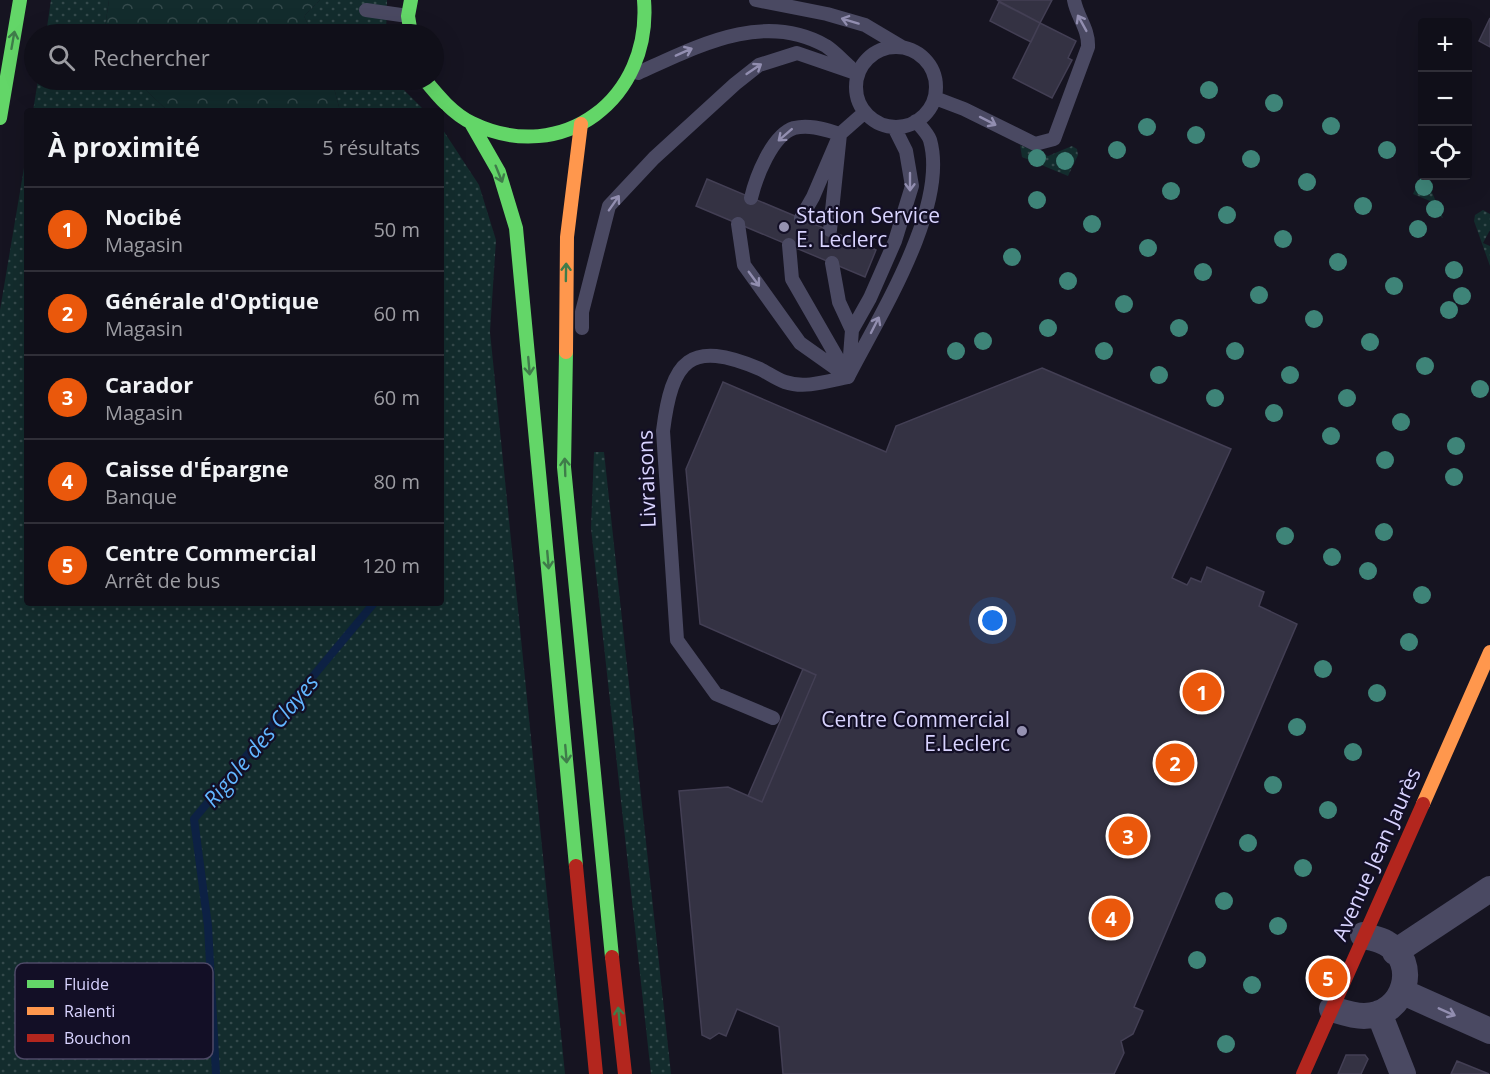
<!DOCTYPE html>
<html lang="fr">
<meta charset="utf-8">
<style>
:root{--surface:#100f19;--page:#1e1d26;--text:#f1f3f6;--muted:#9c9ca2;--line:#302f38;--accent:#ea580c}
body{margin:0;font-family:"Open Sans",sans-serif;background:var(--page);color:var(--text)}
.controls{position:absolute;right:18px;top:18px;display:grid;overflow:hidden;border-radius:6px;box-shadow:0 6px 24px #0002}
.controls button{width:54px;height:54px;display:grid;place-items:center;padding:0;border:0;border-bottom:2px solid var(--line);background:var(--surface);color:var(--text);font:30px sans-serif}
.you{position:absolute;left:993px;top:621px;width:21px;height:21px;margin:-15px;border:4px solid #fff;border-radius:50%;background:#1a73e8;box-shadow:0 0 0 9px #1a73e833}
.badge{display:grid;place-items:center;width:39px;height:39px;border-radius:50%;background:var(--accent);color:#fff;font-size:20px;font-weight:700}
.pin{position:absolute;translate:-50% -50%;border:3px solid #fff;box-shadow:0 2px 6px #0006}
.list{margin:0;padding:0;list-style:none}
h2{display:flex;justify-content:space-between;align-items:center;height:78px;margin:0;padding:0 24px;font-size:26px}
h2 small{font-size:20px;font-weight:400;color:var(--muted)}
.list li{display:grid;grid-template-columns:39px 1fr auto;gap:18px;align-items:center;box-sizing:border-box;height:84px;padding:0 24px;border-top:2px solid var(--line)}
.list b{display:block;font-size:22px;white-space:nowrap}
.list p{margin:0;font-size:20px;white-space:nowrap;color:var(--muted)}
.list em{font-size:20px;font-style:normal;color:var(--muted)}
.icon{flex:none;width:33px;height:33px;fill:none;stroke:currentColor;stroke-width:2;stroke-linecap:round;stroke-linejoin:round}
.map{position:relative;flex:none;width:1490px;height:1074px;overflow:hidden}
.search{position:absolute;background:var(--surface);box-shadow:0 6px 24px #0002;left:24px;top:24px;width:420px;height:66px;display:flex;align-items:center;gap:15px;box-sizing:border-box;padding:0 21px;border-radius:33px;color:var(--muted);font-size:22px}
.panel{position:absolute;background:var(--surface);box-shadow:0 6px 24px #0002;left:24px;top:108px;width:420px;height:498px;border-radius:6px}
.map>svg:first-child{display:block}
</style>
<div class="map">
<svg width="1490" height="1074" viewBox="0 0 1490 1074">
<defs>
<pattern id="grass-dots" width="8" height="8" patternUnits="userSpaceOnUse" patternTransform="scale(1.5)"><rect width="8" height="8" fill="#132c2d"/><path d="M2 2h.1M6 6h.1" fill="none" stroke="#354a4c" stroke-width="1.8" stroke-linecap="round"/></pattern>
<pattern id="forest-crowns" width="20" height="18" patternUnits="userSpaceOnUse" patternTransform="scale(1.5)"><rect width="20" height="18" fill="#132c2d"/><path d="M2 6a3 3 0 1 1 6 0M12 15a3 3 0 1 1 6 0" fill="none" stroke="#354a4c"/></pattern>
</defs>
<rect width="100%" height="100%" fill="#161421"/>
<path fill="url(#grass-dots)" d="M51 0H109L104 34H46Z
M320 0H387L386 34H312L304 16Z
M38 80H135L168 111H33Z
M332 80H399L403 89 425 111H340Z
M441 127 479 185 496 240 490 332 565 1074H0V310L27 150V603H441Z
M1020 145 1048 156 1072 146 1077 149 1078 155 1068 176 1022 157Z
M1422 175 1425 176 1443 218 1426 210 1430 201 1413 194Z
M1483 210 1490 214V230L1483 243 1490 246V266L1474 221 1475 215Z
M594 452H604L671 1074H651L591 528Z"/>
<path fill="url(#forest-crowns)" d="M109 0H320L304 16 312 34H104Z
M135 80H332L340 111H168Z"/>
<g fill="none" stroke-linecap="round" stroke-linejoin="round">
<path stroke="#0d2144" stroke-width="8" d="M216 1074 208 926 194 819 374 603"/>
</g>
<path fill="#343243" stroke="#433f54" stroke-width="1.5" d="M997 0H1052L1040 23Z
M999 2 1040 23 1031 42 990 21Z
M1490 18V47L1479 41Z
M1040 23 1076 41 1068 58 1072 60 1052 98 1013 78Z
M707 179 876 250 865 277 696 206Z
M1042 368 1231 449 1172 578 1187 585 1191 578 1201 582 1207 567 1264 592 1259 606 1297 624 1134 1007 1143 1011 1133 1034 1121 1041 1124 1053 1114 1074H783L779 1027 737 1009 726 1036 719 1033 710 1039 702 1035 679 791 728 787 762 802 816 675 700 624 686 469 723 382 886 452 896 426Z
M803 669 816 675 762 802 748 796Z
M1346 1055H1365L1368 1059 1361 1074H1338Z
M1457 1061 1489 1074H1451Z"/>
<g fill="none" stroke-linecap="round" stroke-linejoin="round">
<path stroke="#4a4962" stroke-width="14" d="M756 0 827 14 865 25 902 47
M366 10 408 16
M856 87a40 40 0 1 1 80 0a40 40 0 1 1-80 0Z
M638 73C696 47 763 10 826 46 834 51 842 60 850 67
M935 98 964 109 1035 144 1054 139 1088 47C1089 29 1077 17 1074 0
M751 198C756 177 772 135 794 128 810 124 826 130 840 134L813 197 801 218
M738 224 744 265 800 343 848 377
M830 230 840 134 865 112
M789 245 792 279 846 373
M832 263 839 302 852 330 849 369
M582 328V312L609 206 654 158 735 84 759 65 797 53 858 74
M852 330 870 298 895 241 912 186 906 151 894 127
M848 377C878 318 949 207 930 140 928 134 921 127 916 121
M773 718 716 694 677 640 663 431C672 360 689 339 760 369 768 373 776 379 785 382 805 389 828 381 848 377"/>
<path stroke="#4a4962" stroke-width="26" d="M1395 952 1490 889
M1403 992 1490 1031
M1332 1009C1342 1012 1353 1016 1364 1016 1406 1016 1420 961 1386 943 1379 939 1370 938 1363 935
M1379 1013 1403 1074"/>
<path stroke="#63d668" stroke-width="14" d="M411 0 408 16 411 34
M425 80C438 96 453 114 472 123 563 167 652 98 644 0
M0 118 20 0
M471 123 499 172 516 228 576 866
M566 352 564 467 612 957"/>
<path stroke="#ff974d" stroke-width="14" d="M566 352 567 237 581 124
M1423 804 1490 652"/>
<path stroke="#b3261e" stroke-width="14" d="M576 866 596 1074
M612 957 625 1074
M1303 1074 1423 804"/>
</g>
<g fill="#3e8478">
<circle cx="1209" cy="90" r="9"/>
<circle cx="1274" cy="103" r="9"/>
<circle cx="1331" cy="126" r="9"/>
<circle cx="1147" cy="127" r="9"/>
<circle cx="1196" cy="135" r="9"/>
<circle cx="1117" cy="150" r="9"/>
<circle cx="1387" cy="150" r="9"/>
<circle cx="1037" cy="158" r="9"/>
<circle cx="1251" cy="159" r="9"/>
<circle cx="1065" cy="161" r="9"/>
<circle cx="1307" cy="182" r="9"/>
<circle cx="1424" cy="187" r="9"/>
<circle cx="1171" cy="191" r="9"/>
<circle cx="1037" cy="200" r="9"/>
<circle cx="1363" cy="206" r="9"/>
<circle cx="1435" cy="209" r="9"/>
<circle cx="1227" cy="215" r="9"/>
<circle cx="1092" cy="224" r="9"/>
<circle cx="1418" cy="229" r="9"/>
<circle cx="1283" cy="239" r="9"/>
<circle cx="1148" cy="248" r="9"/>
<circle cx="1012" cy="257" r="9"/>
<circle cx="1338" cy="262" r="9"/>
<circle cx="1454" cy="270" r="9"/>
<circle cx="1203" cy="272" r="9"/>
<circle cx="1068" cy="281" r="9"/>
<circle cx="1394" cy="286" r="9"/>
<circle cx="1259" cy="295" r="9"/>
<circle cx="1462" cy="296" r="9"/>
<circle cx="1124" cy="304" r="9"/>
<circle cx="1449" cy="310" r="9"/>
<circle cx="1314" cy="319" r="9"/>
<circle cx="1048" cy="328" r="9"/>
<circle cx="1179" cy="328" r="9"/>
<circle cx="983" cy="341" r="9"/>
<circle cx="1370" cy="342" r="9"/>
<circle cx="956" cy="351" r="9"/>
<circle cx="1104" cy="351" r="9"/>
<circle cx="1235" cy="351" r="9"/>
<circle cx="1425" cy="366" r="9"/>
<circle cx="1159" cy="375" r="9"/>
<circle cx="1290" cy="375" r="9"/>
<circle cx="1480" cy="389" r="9"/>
<circle cx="1215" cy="398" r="9"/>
<circle cx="1347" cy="398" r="9"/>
<circle cx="1274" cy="413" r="9"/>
<circle cx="1401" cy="422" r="9"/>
<circle cx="1331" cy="436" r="9"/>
<circle cx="1456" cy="446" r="9"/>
<circle cx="1385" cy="460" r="9"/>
<circle cx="1454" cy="477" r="9"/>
<circle cx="1384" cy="532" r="9"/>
<circle cx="1285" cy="536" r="9"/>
<circle cx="1332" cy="557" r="9"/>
<circle cx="1368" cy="571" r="9"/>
<circle cx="1422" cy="595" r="9"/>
<circle cx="1409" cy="642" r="9"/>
<circle cx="1323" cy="669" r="9"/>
<circle cx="1377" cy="693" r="9"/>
<circle cx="1297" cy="727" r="9"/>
<circle cx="1353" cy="752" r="9"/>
<circle cx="1273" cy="785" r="9"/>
<circle cx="1328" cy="810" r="9"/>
<circle cx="1248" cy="843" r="9"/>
<circle cx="1303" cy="868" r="9"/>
<circle cx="1224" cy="901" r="9"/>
<circle cx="1278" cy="926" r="9"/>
<circle cx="1197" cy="960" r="9"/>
<circle cx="1252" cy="985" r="9"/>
<circle cx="1226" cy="1044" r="9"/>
</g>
<defs><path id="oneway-shaft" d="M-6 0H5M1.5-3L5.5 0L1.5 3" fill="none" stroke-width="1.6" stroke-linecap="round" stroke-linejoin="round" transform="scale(1.5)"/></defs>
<g stroke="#928eb0">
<use href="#oneway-shaft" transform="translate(850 21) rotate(-163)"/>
<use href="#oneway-shaft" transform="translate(1082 23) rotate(-119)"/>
<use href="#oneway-shaft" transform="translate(684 52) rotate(-24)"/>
<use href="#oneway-shaft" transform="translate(754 69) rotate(-34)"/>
<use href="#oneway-shaft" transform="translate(988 121) rotate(27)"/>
<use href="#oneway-shaft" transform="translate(785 135) rotate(139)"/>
<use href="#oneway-shaft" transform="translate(910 182) rotate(90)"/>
<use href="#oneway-shaft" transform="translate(614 203) rotate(-55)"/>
<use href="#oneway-shaft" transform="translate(754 279) rotate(54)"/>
<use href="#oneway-shaft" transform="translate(875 325) rotate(-63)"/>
<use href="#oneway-shaft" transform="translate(1447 1012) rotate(24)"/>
</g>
<g stroke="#3f7c4a">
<use href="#oneway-shaft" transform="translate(13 40) rotate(-80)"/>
<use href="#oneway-shaft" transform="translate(499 174) rotate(68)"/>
<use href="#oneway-shaft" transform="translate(566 272) rotate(-89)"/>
<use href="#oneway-shaft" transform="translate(529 366) rotate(85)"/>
<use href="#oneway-shaft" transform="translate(565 467) rotate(-92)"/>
<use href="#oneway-shaft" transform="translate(548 560) rotate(85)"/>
<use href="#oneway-shaft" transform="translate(566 754) rotate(85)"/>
<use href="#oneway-shaft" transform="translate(619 1016) rotate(-96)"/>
</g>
<g fill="#9591b1" stroke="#130f26" stroke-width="2">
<circle cx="784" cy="227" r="6"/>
<circle cx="1022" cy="731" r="6"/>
</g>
<g text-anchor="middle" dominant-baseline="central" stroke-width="4.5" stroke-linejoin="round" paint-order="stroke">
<g font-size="21" fill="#d9d4ff" stroke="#130f26" text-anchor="start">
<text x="796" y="215">Station Service<tspan x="796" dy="24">E. Leclerc</tspan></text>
<text x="1010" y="719" text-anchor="end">Centre Commercial<tspan x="1010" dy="24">E.Leclerc</tspan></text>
</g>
<g font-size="21" fill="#d9d4ff" stroke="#130f26">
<text transform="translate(646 479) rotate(-92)">Livraisons</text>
<text transform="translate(1376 854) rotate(-66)">Avenue Jean Jaurès</text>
</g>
<g font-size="22" font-style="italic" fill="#62b6ff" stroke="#130f26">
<text transform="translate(260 740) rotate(-50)">Rigole des Clayes</text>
</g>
</g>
<rect x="15" y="963" width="198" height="96" rx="9" fill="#130f26" stroke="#4e4a67" stroke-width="1.5"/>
<rect x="27" y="980" width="27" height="8" fill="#63d668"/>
<rect x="27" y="1007" width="27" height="8" fill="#ff974d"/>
<rect x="27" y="1034" width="27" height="8" fill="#b3261e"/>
<g font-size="16" fill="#d9d4ff">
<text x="64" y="990">Fluide</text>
<text x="64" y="1017">Ralenti</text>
<text x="64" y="1044">Bouchon</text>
</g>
</svg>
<div class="controls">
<button>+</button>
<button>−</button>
<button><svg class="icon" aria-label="locate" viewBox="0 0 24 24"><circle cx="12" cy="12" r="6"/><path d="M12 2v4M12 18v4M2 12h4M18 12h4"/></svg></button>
</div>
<div class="you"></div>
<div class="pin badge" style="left:1202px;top:692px">1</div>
<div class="pin badge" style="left:1175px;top:763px">2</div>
<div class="pin badge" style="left:1128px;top:836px">3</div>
<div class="pin badge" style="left:1111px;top:918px">4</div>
<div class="pin badge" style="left:1328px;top:978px">5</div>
<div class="search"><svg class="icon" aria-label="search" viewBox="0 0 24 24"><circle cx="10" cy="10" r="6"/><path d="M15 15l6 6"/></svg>Rechercher</div>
<section class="panel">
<h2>À proximité<small>5 résultats</small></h2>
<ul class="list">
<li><span class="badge">1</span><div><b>Nocibé</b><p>Magasin</p></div><em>50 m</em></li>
<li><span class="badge">2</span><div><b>Générale d'Optique</b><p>Magasin</p></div><em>60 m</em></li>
<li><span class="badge">3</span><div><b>Carador</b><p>Magasin</p></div><em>60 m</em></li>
<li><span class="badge">4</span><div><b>Caisse d'Épargne</b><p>Banque</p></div><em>80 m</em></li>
<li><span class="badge">5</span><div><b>Centre Commercial</b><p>Arrêt de bus</p></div><em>120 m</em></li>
</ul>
</section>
</div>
